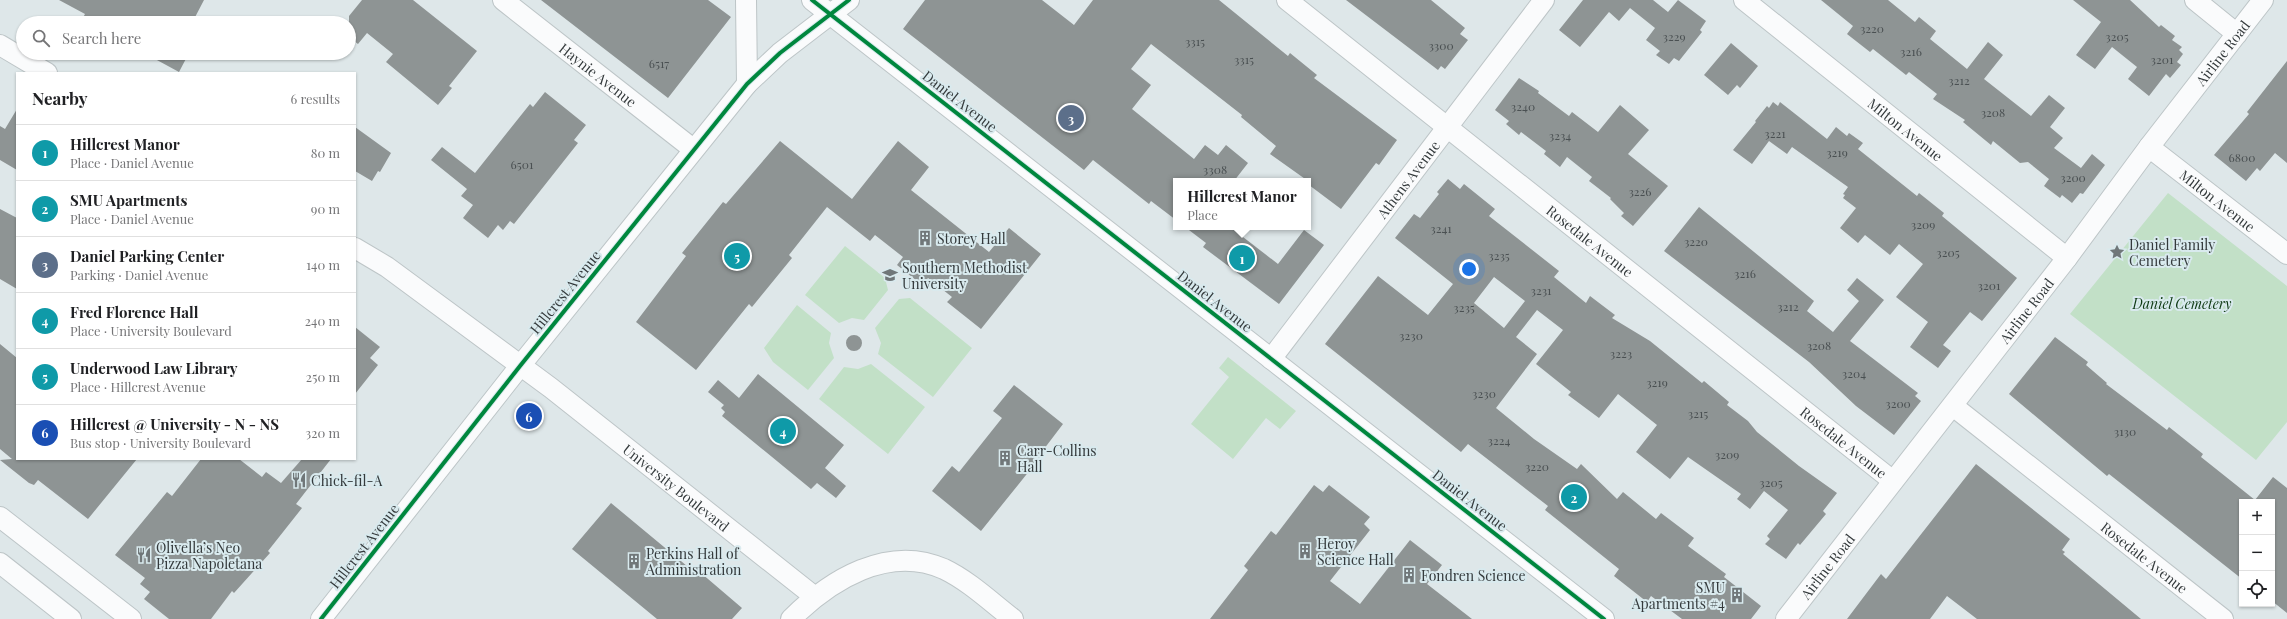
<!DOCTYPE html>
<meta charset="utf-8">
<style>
:root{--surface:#fff;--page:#f2f2f2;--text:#202124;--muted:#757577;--line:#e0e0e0;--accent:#707779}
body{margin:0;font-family:"Playfair Display",serif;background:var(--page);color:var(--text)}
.controls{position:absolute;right:12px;bottom:12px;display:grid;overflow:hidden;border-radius:0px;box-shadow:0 1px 3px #0004}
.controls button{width:36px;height:36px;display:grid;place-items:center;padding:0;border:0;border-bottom:1px solid var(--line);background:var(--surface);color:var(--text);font:20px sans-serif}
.you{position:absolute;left:1469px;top:269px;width:14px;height:14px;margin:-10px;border:3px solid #fff;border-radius:50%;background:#1a73e8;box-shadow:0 0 0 6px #1a73e833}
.badge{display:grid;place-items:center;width:26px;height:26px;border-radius:50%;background:var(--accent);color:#fff;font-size:13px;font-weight:700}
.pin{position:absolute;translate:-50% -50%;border:2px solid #fff;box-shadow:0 1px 4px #0006}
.popup{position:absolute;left:1173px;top:178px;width:138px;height:52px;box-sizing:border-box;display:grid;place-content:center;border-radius:0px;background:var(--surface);filter:drop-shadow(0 1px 3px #0005);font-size:13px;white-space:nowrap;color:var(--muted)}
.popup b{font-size:15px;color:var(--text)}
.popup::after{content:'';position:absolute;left:50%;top:100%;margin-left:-8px;border:8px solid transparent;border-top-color:var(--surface)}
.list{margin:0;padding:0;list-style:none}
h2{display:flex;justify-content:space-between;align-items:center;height:52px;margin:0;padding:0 16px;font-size:17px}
h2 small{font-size:13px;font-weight:400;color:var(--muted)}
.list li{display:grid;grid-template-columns:26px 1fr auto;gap:12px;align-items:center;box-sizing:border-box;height:56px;padding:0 16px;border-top:1px solid var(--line)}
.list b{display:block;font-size:15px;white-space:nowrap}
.list p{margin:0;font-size:13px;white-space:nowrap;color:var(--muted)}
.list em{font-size:13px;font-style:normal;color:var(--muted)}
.icon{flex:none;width:22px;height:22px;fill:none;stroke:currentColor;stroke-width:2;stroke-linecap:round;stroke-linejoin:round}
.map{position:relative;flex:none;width:2287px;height:619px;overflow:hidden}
.search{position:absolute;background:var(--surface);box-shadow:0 1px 3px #0004;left:16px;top:16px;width:340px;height:44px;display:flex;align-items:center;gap:10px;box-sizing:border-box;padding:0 14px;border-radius:22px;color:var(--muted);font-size:15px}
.panel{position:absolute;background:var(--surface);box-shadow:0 1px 3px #0004;left:16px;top:72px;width:340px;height:388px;border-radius:0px}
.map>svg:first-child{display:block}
</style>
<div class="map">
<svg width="2287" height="619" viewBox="0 0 2287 619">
<rect width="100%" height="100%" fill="#dee7e9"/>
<path fill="#c2e0c7" d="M2168 193 2287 286V422L2256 460 2070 314Z
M845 246 885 278 888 290 864 320 852 318 839 323 805 295Z
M910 298 972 348 933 397 878 354 881 343 875 328 899 299Z
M797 305 831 333 829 343 834 358 808 390 773 362 764 348Z
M1228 357 1296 411 1280 429 1266 418 1233 459 1191 424 1229 377 1219 368Z
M871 364 925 407 888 454 819 399 844 367 858 369Z"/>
<path fill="#8e9494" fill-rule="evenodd" d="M59 0H204L192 23H80L85 14Z
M362 0H413L477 51 449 86 452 88 438 105 386 62 393 54 367 33 358 44 349 37V16Z
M541 0H708L731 17 668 98Z
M925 0H1042L1074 25 1093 0H1219L1288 56 1290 53 1317 75 1314 78 1397 140 1379 165 1376 163 1341 209 1309 185 1308 181 1270 154 1276 146 1241 117 1242 115 1151 44 1131 69 1151 85 1132 109 1194 159 1205 145 1218 155 1226 145 1248 163 1234 181H1176V220L1151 201 1149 204 1093 160 1084 170 903 29Z
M1346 0H1431L1465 28 1460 34 1468 40 1445 69 1441 66 1438 70Z
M1583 0H1653L1668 12 1678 0 1706 21 1700 30 1702 32 1679 61 1674 58 1669 64 1656 55 1660 51 1646 40 1655 28 1630 8 1619 21 1609 12 1580 47 1559 30Z
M1821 0H1888L1915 22 1919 17 1936 31 1930 39 1967 69 1988 42 2003 55 1984 79 2031 116 2049 95 2065 108 2050 127 2063 138 2054 148 2081 168 2092 154 2105 165 2083 194 2080 193 2072 203 2062 195 2060 198 2044 186 2049 179 2028 162 2020 163 1993 141 1991 145 1963 122 1965 120 1933 99 1937 94 1909 72 1906 75 1873 49 1870 52 1847 34 1853 26Z
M2073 0H2130L2159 27 2161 25 2175 36 2172 40 2182 47 2179 50 2183 54 2177 62 2181 65 2170 78 2166 74 2149 96 2128 79 2137 67 2112 47 2095 69 2076 55 2101 22Z
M1731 43 1758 66 1740 88 1737 85 1728 95 1704 75Z
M144 53H189L179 72Z
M2287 61V163L2275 153 2260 171 2257 168 2246 181 2214 155 2249 114 2247 112Z
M1519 78 1539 91 1538 93 1569 116 1572 112 1598 132 1620 105 1649 130 1628 154 1668 186 1633 226 1621 216 1624 213 1610 199 1611 198 1589 181 1592 177 1567 157 1560 167 1544 154 1546 151 1521 132 1519 135 1506 124 1509 121 1495 110Z
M545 92 586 125 574 140 578 143 514 224 510 221 503 230 498 225 488 238 463 218 473 205 461 196 467 189 431 160 442 147 475 173 530 104 533 107Z
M1773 102 1778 106 1780 102 1827 139 1836 127 1847 136 1849 133 1863 143 1858 149 1917 196 1919 193 1944 213 1942 216 2017 278 1982 321 1970 312 1943 345 1951 351 1938 368 1910 347 1928 322 1896 297 1923 264 1899 244 1890 255 1865 235 1858 243 1840 228 1856 208 1843 198 1845 195 1843 194 1848 187 1792 147 1787 154 1769 141 1752 164 1733 150 1756 122 1755 121 1767 106 1769 108Z
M17 109V170L0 160V126L5 129Z
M355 127 391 153 380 172 378 171 372 181 355 171Z
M780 141 852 199 898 141 929 167 911 190 989 252 1009 228 1041 254 981 329 947 302 952 297 928 278 922 285 897 265 903 257 875 235 870 241 827 207 789 255 792 258 752 307 749 304 696 370 636 322 686 256 682 253 723 202 726 204Z
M1448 179 1460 189 1464 184 1495 209 1489 216 1559 271 1554 277 1586 303 1590 296 1615 315 1612 318 1650 341 1702 383 1704 381 1729 402 1727 405 1748 421 1757 432 1799 466 1837 493 1823 511 1826 514 1800 545 1798 543 1786 559 1765 544 1770 539 1767 536 1788 510 1764 491 1750 509 1737 499 1741 494 1688 457 1670 479 1636 452 1657 425 1618 394 1599 418 1568 395 1571 392 1536 364 1563 330 1537 310 1516 337 1537 354 1496 408 1534 439 1577 469 1581 464 1617 499 1623 492 1656 519 1661 513 1694 538 1688 546 1726 574 1724 577 1761 606 1751 619H1682L1651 596 1647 602 1614 576 1619 569 1545 510 1548 506 1468 444 1461 452 1325 344 1378 276 1428 315 1453 284 1395 238 1414 214 1420 218 1439 194 1437 192ZM1494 277 1525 301 1504 328 1474 303Z
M1699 207 1814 301 1807 311 1833 332 1859 301 1847 290 1857 278 1884 300 1850 341 1918 393 1915 396 1921 401 1894 435 1856 406 1809 362 1664 251Z
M0 209 17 218V289L0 279Z
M1185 227H1230L1278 264 1304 230 1324 245 1279 304 1203 247 1206 243Z
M355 327 380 347 370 358 378 365 355 394Z
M846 343a8 8 0 1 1 16 0a8 8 0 1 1-16 0Z
M2055 337 2088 362 2086 365 2107 383 2106 384 2167 430 2169 427 2203 454 2201 457 2255 500 2273 477 2287 488V613L2272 601V502H2242V579L2109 474 2107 476 2009 394Z
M0 344 17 358V459H137L88 519 38 480 34 485 29 483 0 460 12 459 0 449Z
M758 374 844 445 825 468 846 486 836 498 817 483 811 489 722 416 725 412 721 408 724 405 708 392 718 380 739 398Z
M1014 385 1063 424 1044 449 1046 450 981 531 932 491 952 466 959 472 1002 418 993 411Z
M201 459H239L262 477 266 472 281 483 302 459H331L296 504 302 508 268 551 270 553 234 593 232 591 211 619H169L144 599 150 592 140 584 145 578 115 555 167 492 172 496Z
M1976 464 2070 539 2062 550 2065 552 2063 554 2141 619H1977L1947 596 1930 619H1847L1881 574 1886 579Z
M1314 485 1323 492 1329 485 1370 517 1364 524 1370 530 1330 581 1360 604 1410 540 1442 565 1427 584 1472 619H1210L1248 570 1244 566 1271 531 1276 535Z
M611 503 699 576 701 573 742 608 732 619H657L572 549Z"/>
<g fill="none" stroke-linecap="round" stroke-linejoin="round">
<g stroke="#bdc5c7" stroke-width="22">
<g id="minor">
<path id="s1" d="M503 0 693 149"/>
<path d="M746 0 747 84"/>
<path d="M812 0 1604 619"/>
<path id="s2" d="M1287 0 1893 481"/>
<path id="s3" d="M1744 0 2067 258"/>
<path d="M2195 0 2237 34"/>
<path d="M0 45 47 73"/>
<path id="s4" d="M2149 147 2287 254"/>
<path id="s5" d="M355 248 387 267 551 388 815 597"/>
<path id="s6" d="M1271 359 1544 0"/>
<path id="s7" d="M1953 406 2223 619"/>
<path d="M0 517 131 619"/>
<path d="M0 563 71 619"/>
<path d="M321 619 520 366 747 84 780 53 849 0"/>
<path d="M791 619C830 580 888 544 944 569 969 581 991 602 1013 619"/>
<path id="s8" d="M1786 619 2067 258 2149 147 2263 0"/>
</g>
</g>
<use href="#minor" stroke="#fafbfc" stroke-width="20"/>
<g stroke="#d9eaee" stroke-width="6">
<path id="cycleway" d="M812 0 1604 619
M321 619 520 366 747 84 780 53 849 0"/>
</g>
<use href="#cycleway" stroke="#00873e" stroke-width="4"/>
</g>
<defs>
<g id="building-bare" transform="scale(1.2)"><path d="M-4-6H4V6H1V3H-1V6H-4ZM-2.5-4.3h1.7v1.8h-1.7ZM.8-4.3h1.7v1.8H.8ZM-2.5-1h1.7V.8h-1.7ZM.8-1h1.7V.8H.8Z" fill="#707779" stroke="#d9eaee" stroke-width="2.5" paint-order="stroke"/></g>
<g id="sight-bare" transform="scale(1.2)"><path d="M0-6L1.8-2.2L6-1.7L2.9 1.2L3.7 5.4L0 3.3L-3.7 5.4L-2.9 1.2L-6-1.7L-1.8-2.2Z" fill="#707779" stroke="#d9eaee" stroke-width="2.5" paint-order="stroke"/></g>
<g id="university-bare" transform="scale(1.2)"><path d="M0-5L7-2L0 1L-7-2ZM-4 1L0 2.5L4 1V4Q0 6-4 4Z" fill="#707779" stroke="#d9eaee" stroke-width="2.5" paint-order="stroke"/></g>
<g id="restaurant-bare" transform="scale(1.2)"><path d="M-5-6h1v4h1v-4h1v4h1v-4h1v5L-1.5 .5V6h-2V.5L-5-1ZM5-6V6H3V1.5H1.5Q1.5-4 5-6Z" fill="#707779" stroke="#d9eaee" stroke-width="2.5" paint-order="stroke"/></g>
</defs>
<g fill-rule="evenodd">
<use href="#building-bare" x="925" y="238"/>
<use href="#sight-bare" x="2117" y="252"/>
<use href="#university-bare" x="890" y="275"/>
<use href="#building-bare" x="1005" y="458"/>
<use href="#restaurant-bare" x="299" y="480"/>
<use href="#building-bare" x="1305" y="551"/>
<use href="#restaurant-bare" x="144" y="555"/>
<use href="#building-bare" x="634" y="561"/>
<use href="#building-bare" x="1409" y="575"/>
<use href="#building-bare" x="1737" y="595"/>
</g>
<g text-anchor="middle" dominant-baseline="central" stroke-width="4" stroke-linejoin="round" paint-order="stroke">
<g font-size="12" fill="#4a5052">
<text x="1872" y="28">3220</text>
<text x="1674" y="36">3229</text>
<text x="2117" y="36">3205</text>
<text x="1195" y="41">3315</text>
<text x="1441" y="45">3300</text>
<text x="1911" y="51">3216</text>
<text x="1244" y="59">3315</text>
<text x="2162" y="59">3201</text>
<text x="659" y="63">6517</text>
<text x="1959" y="80">3212</text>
<text x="1523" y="106">3240</text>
<text x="1993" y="112">3208</text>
<text x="1775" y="133">3221</text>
<text x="1560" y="135">3234</text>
<text x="1837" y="152">3219</text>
<text x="2242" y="157">6800</text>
<text x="522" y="164">6501</text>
<text x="1215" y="169">3308</text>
<text x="2073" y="177">3200</text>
<text x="1640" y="191">3226</text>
<text x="1923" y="224">3209</text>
<text x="1441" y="228">3241</text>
<text x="1696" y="241">3220</text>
<text x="1948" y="252">3205</text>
<text x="1499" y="255">3235</text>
<text x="1745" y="273">3216</text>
<text x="1989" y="285">3201</text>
<text x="1541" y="290">3231</text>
<text x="1788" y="306">3212</text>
<text x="1464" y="307">3235</text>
<text x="1411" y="335">3230</text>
<text x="1819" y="345">3208</text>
<text x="1621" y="353">3223</text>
<text x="1854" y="373">3204</text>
<text x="1657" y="382">3219</text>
<text x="1484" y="393">3230</text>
<text x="1898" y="403">3200</text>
<text x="1698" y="413">3215</text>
<text x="2125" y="431">3130</text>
<text x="1499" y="440">3224</text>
<text x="1727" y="454">3209</text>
<text x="1537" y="466">3220</text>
<text x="1771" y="482">3205</text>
</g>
<g font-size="14" fill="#343a3c" stroke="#d9eaee">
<text stroke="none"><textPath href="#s8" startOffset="715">Airline Road</textPath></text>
<text stroke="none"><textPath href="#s1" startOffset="121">Haynie Avenue</textPath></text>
<text transform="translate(960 101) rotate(38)">Daniel Avenue</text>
<text stroke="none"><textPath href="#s3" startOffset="207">Milton Avenue</textPath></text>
<text stroke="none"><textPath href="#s6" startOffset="226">Athens Avenue</textPath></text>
<text stroke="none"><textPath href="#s4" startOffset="87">Milton Avenue</textPath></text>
<text stroke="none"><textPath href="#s2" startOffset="387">Rosedale Avenue</textPath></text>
<text transform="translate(565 292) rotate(-51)">Hillcrest Avenue</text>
<text transform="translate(1215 301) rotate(38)">Daniel Avenue</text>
<text stroke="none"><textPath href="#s8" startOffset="391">Airline Road</textPath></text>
<text stroke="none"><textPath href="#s2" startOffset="711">Rosedale Avenue</textPath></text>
<text stroke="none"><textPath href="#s5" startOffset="401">University Boulevard</textPath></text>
<text transform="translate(1470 500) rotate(38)">Daniel Avenue</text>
<text transform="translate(364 546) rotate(-52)">Hillcrest Avenue</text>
<text stroke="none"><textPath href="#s7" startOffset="244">Rosedale Avenue</textPath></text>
<text stroke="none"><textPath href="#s8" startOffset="67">Airline Road</textPath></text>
</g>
<g font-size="14" fill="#343a3c" stroke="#d9eaee" text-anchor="start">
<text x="937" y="238">Storey Hall</text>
<text x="2129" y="244">Daniel Family<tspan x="2129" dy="16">Cemetery</tspan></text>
<text x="902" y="267">Southern Methodist<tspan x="902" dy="16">University</tspan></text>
<text x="1017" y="450">Carr-Collins<tspan x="1017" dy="16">Hall</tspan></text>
<text x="311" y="480">Chick-fil-A</text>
<text x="1317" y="543">Heroy<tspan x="1317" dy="16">Science Hall</tspan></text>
<text x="156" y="547">Olivella’s Neo<tspan x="156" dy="16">Pizza Napoletana</tspan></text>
<text x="646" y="553">Perkins Hall of<tspan x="646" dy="16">Administration</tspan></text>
<text x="1421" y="575">Fondren Science</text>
<text x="1725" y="587" text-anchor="end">SMU<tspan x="1725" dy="16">Apartments #4</tspan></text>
</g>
<g font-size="14" font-style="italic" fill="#0e3a13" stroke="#d9eaee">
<text x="2182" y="303">Daniel Cemetery</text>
</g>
</g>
</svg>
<div class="controls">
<button>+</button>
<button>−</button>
<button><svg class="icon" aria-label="locate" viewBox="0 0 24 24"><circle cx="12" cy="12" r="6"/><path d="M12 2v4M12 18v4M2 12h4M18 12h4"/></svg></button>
</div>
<div class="you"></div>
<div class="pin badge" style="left:1242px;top:258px;background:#0f9aa8">1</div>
<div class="popup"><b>Hillcrest Manor</b>Place</div>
<div class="pin badge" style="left:1574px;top:497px;background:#0f9aa8">2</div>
<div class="pin badge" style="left:1071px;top:118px;background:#5c6f8a">3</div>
<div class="pin badge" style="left:783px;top:431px;background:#0f9aa8">4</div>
<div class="pin badge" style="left:737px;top:256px;background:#0f9aa8">5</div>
<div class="pin badge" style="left:529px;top:416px;background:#1a4fb4">6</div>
<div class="search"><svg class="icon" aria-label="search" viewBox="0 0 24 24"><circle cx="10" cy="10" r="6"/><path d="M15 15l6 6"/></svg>Search here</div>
<section class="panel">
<h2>Nearby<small>6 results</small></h2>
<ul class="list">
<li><span class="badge" style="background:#0f9aa8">1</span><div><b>Hillcrest Manor</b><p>Place · Daniel Avenue</p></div><em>80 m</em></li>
<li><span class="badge" style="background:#0f9aa8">2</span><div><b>SMU Apartments</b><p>Place · Daniel Avenue</p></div><em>90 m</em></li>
<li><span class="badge" style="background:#5c6f8a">3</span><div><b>Daniel Parking Center</b><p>Parking · Daniel Avenue</p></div><em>140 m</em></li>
<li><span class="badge" style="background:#0f9aa8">4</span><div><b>Fred Florence Hall</b><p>Place · University Boulevard</p></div><em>240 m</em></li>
<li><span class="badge" style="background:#0f9aa8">5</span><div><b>Underwood Law Library</b><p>Place · Hillcrest Avenue</p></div><em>250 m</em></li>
<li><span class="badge" style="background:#1a4fb4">6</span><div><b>Hillcrest @ University - N - NS</b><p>Bus stop · University Boulevard</p></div><em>320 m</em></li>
</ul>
</section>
</div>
